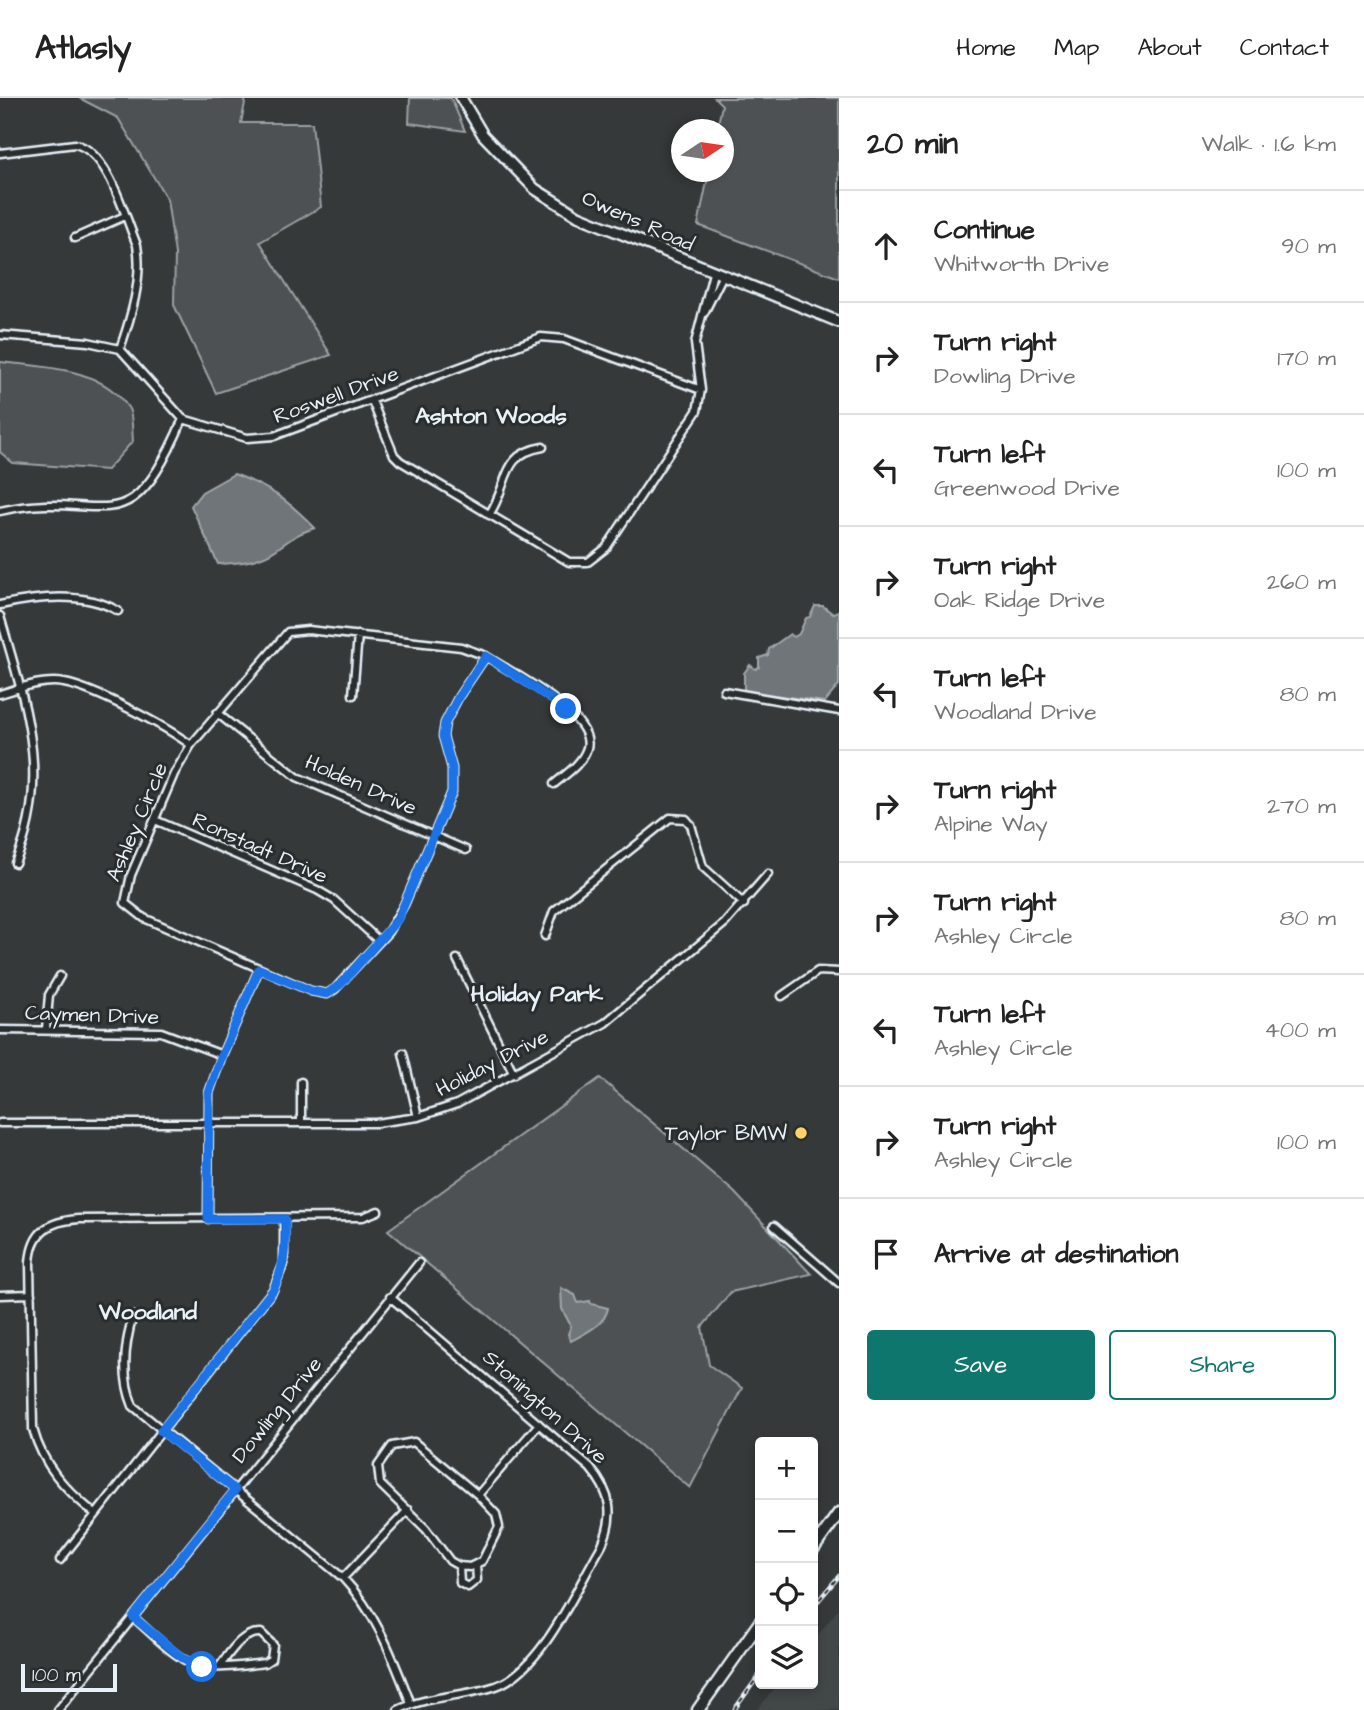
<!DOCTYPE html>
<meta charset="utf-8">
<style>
:root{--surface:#fff;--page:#f2f2f2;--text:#222;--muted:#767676;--line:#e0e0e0;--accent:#0f766e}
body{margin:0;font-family:"Architects Daughter",sans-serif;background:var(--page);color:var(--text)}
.controls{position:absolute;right:21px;bottom:21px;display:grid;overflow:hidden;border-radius:7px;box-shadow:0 4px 10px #0003}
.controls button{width:63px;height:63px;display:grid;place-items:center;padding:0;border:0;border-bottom:2px solid var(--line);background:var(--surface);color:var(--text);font:35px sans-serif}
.compass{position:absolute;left:671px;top:21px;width:63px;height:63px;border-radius:50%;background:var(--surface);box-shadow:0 4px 10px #0003;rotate:77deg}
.scale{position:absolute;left:21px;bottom:18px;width:96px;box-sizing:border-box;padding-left:7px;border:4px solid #e8f1f8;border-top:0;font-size:19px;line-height:24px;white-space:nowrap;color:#e8f1f8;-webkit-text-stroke:5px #2a2d2e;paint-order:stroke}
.stop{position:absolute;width:21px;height:21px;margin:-16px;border:5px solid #1a73e8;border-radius:50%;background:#fff}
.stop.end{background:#1a73e8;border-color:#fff;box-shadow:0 2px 7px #0008}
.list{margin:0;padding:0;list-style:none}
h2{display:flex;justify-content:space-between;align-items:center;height:91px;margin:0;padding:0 28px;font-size:30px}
h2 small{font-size:23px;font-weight:400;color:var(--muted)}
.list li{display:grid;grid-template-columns:46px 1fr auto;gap:21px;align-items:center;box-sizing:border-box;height:112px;padding:0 28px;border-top:2px solid var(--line)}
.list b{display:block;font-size:26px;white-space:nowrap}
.list p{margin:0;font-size:23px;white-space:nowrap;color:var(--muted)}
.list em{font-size:23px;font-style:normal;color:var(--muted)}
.actions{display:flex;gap:14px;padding:21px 28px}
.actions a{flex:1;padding:16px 0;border:2px solid var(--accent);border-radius:7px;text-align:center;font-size:24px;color:var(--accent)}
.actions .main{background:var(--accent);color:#fff}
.icon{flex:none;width:38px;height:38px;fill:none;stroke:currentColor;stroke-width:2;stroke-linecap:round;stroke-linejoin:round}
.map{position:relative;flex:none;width:839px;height:1612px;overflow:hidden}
header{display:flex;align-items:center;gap:42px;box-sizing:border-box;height:98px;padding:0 35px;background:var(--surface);border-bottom:2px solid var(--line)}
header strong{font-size:33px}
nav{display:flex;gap:38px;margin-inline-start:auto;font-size:24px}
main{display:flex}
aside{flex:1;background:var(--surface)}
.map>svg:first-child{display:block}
</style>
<header>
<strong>Atlasly</strong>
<nav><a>Home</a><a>Map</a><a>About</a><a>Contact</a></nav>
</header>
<main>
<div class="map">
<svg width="839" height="1612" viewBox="0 0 839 1612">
<rect width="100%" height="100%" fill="#35393a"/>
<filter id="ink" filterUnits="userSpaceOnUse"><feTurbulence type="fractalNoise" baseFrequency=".0143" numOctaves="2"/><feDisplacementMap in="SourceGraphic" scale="14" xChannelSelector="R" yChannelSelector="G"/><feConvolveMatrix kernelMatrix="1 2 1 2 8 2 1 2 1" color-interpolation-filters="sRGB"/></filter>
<g filter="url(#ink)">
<path fill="#424647" d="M839 1510V1612H757L778 1586H813V1543Z"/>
<path fill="#4d5152" stroke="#9aa1a5" stroke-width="2" d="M79 0H246L241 25H312L321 109 260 144 331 257 216 295 174 207 175 156 167 101 118 20Z
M410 0H451L465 33 409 25Z
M715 0H839V180L698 127 709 74H724V32L717 31 722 7Z
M0 264C44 269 103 269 129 311 133 319 132 334 133 343L107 372 13 365 0 354Z
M600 980 734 1094 811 1176 731 1194 702 1229 709 1267 742 1290 690 1390 388 1132Z"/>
<path fill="#707579" stroke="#a0a7ac" stroke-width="2" d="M234 376C269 389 288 402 315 430 296 436 292 440 277 451 259 464 239 465 218 466L191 408 202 394Z
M815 508H823L833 516 839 512V587L825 604 744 593V575L750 567 755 571 759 569V560L768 557 769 551 790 536 794 539 799 536 806 520 810 519Z
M561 1190 575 1197 578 1205 590 1203 591 1206 608 1210C605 1227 585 1235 571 1243L568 1236 571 1228 562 1211Z"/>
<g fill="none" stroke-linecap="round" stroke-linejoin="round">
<g stroke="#e8f1f8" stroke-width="11">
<path id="street" d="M0 55 75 46C109 54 124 117 137 147 143 181 131 219 120 251
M75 140 125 118
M704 215 722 179
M0 237 88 244 120 251 183 321 247 340 274 338 541 239 564 241 701 292
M372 303 394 357 400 363 569 464H588L606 450 697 313 701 292 695 245 713 175
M0 413C107 388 125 457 183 321
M489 417C510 385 500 356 543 349
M0 507C37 499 84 493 118 513
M0 518C24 603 53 679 15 765
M486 558 459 598 445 625 443 638 452 670V694L404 807 388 834 335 891 327 896 311 893 144 820 125 805 131 777 174 676 191 647 288 534 308 532 461 549 486 558C510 574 596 617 587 650 582 666 566 676 554 686
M724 593 839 613
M0 596C20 590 43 581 64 585 96 591 165 628 191 647
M353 597 358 537
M217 615 297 679 466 752
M155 722 317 792 334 802 379 843
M545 838 554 813 670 720 686 721 691 727 703 769 744 806
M457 861 514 976
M782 898 818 873 839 874
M46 931 49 897 60 878
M0 932 161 934 222 957
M403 955 418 1019
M0 1025H376L418 1019 457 1006 605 925 725 825 768 776
M301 1025V984
M208 1121 209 995 222 957 259 871
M774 1128 839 1185
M0 1197 31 1196
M390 1199 590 1370C612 1395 615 1419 601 1449 577 1489 542 1572 496 1588 464 1599 429 1597 398 1612
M133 1218C124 1248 121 1279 133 1308L343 1480C377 1516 393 1560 411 1606
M478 1397 414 1344 392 1348 378 1368 380 1386 426 1431 450 1463 459 1468 470 1469 482 1463 499 1429 496 1416 478 1397 539 1326
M94 1415C65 1391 43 1368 33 1331L30 1165C32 1133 49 1123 79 1121L363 1119 378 1113
M60 1462 273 1192 284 1165V1121
M459 1468 460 1485 468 1489 477 1482 476 1467
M343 1480 408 1412
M133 1519C152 1535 179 1566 204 1569 224 1571 245 1567 265 1565L271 1561 273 1547 261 1535C241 1534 230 1555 219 1569
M58 1612 419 1165"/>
</g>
<g stroke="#e8f1f8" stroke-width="14">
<path id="secondary" d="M461 0 483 37 535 91 578 118 839 224"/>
</g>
<g stroke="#e8f1f8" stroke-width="15">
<path id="primary" d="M813 1451 839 1415
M698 1612 760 1524"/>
</g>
<use href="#street" stroke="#2a2d2e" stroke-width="6"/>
<use href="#secondary" stroke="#2a2d2e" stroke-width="9"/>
<use href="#primary" stroke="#2a2d2e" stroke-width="10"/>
<g stroke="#e8f1f8" stroke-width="4.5">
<path id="rail" d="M813 1509 839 1478
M734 1612 760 1576"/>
</g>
<use href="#rail" stroke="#2a2d2e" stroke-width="2" stroke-dasharray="5" stroke-linecap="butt"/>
</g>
</g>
<g fill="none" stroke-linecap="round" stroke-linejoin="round" filter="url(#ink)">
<path stroke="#1a73e8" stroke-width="9" d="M202 1569 183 1560 133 1519 235 1392 161 1333 273 1192C285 1169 286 1147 285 1121H208L209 995 222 957 259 871 311 893 327 896 341 886 398 821 452 694V670L443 638 445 625 459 598 486 558 566 611"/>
</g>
<circle fill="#ffd166" stroke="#2a2d2e" stroke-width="2.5" cx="801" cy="1035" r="7"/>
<g text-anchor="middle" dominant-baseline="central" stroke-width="6" stroke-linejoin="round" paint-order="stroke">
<g font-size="21" fill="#e8f1f8" stroke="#2a2d2e">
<text transform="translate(638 123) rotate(24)">Owens Road</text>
<text transform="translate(336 297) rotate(-20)">Roswell Drive</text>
<text transform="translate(361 687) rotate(24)">Holden Drive</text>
<text transform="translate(137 724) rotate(-67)">Ashley Circle</text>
<text transform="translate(260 750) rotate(24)">Ronstadt Drive</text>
<text transform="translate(92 917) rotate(2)">Caymen Drive</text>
<text transform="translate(492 965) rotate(-27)">Holiday Drive</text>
<text transform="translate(545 1309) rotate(42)">Stonington Drive</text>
<text transform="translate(277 1312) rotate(-51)">Dowling Drive</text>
</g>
<g font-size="21" fill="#e8f1f8" stroke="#2a2d2e" text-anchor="end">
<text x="787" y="1035">Taylor BMW</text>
</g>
<g font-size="23" font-weight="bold" fill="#e8f1f8" stroke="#2a2d2e">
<text x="491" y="318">Ashton Woods</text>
<text x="537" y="896">Holiday Park</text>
<text x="148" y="1214">Woodland</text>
</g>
</g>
</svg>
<div class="controls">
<button>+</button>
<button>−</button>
<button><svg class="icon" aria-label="locate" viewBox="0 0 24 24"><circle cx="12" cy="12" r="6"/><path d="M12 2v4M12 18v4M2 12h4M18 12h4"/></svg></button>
<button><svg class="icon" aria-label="layers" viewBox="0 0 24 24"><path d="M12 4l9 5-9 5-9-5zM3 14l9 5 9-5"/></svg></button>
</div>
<svg class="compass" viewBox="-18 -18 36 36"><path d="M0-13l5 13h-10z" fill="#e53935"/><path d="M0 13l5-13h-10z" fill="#767676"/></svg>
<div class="scale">100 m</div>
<div class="stop" style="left:202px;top:1569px"></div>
<div class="stop end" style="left:566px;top:611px"></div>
</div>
<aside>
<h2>20 min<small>Walk · 1.6 km</small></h2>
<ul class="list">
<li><svg class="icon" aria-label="ahead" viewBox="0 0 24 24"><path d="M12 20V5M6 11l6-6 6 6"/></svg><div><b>Continue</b><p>Whitworth Drive</p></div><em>90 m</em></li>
<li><svg class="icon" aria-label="right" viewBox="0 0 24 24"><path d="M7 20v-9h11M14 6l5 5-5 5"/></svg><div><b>Turn right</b><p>Dowling Drive</p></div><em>170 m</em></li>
<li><svg class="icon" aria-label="left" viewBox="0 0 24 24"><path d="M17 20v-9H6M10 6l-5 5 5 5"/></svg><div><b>Turn left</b><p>Greenwood Drive</p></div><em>100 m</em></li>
<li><svg class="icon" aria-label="right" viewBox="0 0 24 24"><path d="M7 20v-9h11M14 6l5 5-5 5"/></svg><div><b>Turn right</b><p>Oak Ridge Drive</p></div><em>260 m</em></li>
<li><svg class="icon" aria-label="left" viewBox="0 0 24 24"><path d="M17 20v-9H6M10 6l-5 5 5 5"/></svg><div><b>Turn left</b><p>Woodland Drive</p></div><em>80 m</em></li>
<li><svg class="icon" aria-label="right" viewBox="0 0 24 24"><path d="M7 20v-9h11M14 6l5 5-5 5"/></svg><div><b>Turn right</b><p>Alpine Way</p></div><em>270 m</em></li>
<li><svg class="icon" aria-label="right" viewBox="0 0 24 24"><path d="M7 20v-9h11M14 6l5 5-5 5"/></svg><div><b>Turn right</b><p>Ashley Circle</p></div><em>80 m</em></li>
<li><svg class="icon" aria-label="left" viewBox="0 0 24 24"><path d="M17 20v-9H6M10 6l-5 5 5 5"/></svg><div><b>Turn left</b><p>Ashley Circle</p></div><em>400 m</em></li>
<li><svg class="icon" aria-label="right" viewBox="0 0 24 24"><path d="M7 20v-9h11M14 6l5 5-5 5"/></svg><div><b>Turn right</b><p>Ashley Circle</p></div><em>100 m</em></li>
<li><svg class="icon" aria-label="arrive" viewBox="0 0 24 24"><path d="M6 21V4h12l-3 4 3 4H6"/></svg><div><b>Arrive at destination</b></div></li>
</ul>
<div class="actions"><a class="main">Save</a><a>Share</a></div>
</aside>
</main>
